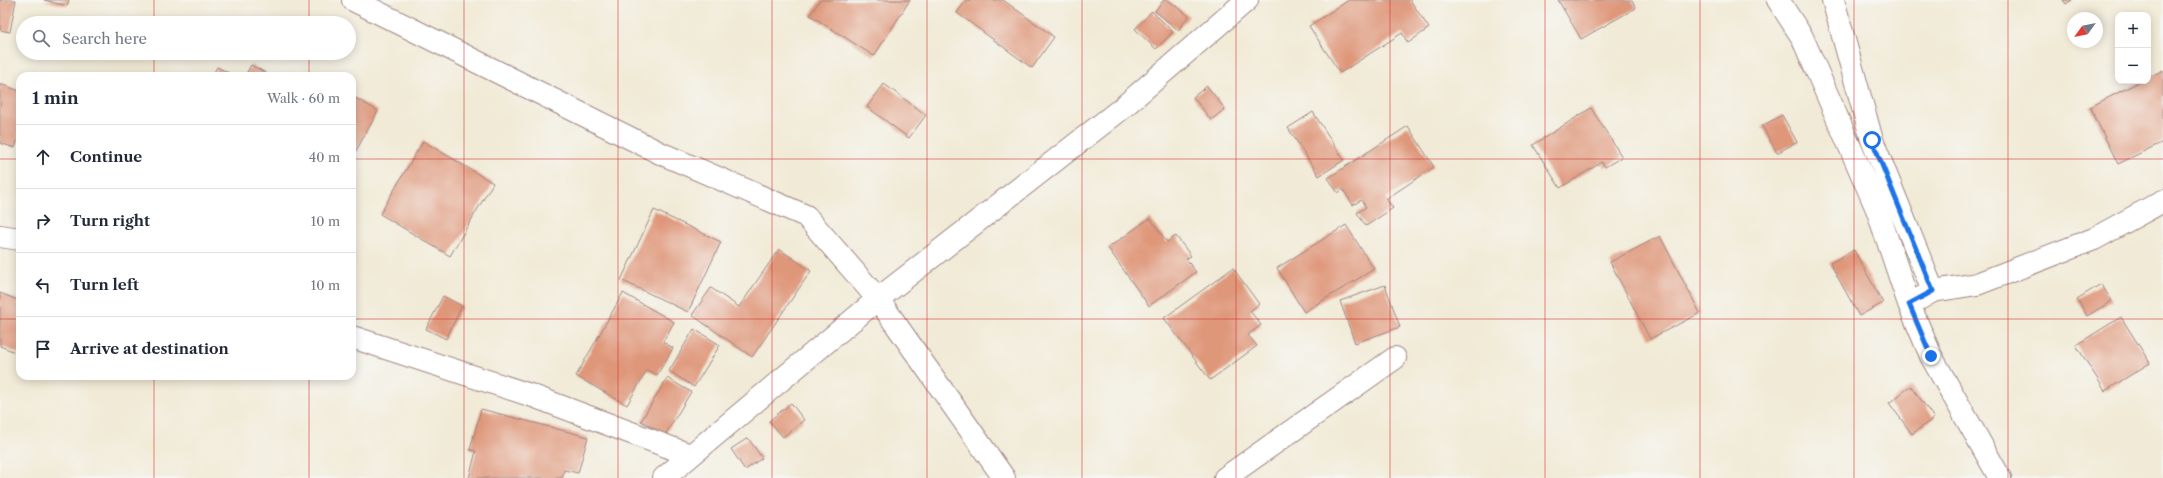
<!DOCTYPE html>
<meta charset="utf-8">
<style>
:root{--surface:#fff;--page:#f2f2f3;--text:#1f2937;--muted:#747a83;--line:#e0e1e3}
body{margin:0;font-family:"Libre Caslon Text",serif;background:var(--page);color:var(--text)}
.controls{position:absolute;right:12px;top:12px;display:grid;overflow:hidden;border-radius:8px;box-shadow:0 2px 10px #0003}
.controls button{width:36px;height:36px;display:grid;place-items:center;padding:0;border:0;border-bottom:1px solid var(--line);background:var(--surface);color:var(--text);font:20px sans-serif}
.compass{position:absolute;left:2067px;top:12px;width:36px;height:36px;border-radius:50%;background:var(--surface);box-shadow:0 2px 10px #0003;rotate:237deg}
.stop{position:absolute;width:12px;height:12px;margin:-9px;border:3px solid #1a73e8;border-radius:50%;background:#fff}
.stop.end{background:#1a73e8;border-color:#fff;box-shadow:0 1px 4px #0008}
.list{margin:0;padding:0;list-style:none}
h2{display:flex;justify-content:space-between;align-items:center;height:52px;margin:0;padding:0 16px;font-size:17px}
h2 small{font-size:13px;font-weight:400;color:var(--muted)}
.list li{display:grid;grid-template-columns:26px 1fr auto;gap:12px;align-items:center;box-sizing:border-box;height:64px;padding:0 16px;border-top:1px solid var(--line)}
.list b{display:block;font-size:15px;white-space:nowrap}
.list em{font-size:13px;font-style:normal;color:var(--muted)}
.icon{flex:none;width:22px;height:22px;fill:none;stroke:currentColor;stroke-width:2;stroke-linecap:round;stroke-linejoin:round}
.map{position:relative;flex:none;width:2163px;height:478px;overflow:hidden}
.search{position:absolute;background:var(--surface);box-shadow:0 2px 10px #0003;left:16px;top:16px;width:340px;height:44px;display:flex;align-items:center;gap:10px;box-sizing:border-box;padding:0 14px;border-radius:22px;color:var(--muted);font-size:15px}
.panel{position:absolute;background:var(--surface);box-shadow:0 2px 10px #0003;left:16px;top:72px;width:340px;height:308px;border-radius:12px}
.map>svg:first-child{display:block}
</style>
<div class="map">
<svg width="2163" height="478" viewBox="0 0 2163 478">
<rect width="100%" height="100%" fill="#f6f6f2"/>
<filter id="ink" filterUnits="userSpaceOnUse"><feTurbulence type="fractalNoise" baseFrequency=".025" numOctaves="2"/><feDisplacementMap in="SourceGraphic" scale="8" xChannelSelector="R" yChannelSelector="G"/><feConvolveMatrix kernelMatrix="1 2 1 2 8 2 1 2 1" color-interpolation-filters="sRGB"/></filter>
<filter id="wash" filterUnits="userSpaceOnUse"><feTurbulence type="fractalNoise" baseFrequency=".012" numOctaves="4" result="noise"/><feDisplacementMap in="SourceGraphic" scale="16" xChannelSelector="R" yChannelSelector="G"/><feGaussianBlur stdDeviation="0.9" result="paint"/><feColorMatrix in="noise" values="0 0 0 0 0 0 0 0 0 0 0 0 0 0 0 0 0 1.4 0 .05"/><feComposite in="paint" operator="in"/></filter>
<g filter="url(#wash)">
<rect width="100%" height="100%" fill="#f1ead6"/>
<g id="blocks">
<path fill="#df977a" d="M0 0H16L10 32 0 30Z
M44 0H69L67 6Z
M820 0H910L874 56 810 15Z
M966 0H1003L1054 37 1032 68 957 13Z
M1164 0H1168L1189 16 1178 30 1155 11Z
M1349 0H1410L1429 28 1408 43 1402 33 1340 73 1309 26Z
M1558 0H1632L1636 8 1581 39Z
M2063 0H2072L2066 4Z
M1152 11 1173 32 1156 49 1135 29Z
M251 65 266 73 265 76H245Z
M217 67 235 76H212Z
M2163 70V142L2118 164 2090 107 2141 81H2148V78Z
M0 84 20 91V132L15 148 0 143Z
M884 84 926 115 909 138 867 107Z
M1207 86 1225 109 1211 120 1193 97Z
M352 96 378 111 352 158Z
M1591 108 1622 157 1605 167 1602 162 1560 188 1533 145Z
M1313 112 1344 160 1319 176 1288 128Z
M1782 115 1797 142 1777 153 1762 126Z
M1408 126 1434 167 1386 199 1393 208 1366 226 1357 213 1366 207 1361 200 1353 205 1343 189 1338 193 1328 178Z
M423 141 493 183 450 256 380 214Z
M654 210 721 242 688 312 621 280Z
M1150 218 1167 242 1176 236 1191 256 1186 259 1196 272 1149 306 1108 248Z
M1346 225 1374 269 1304 312 1277 268Z
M1660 236 1700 313 1650 339 1610 262Z
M779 249 811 271 752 357 692 315 711 288 739 307Z
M1854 250 1883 303 1859 316 1830 263Z
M1233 268 1259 304 1250 311 1261 325 1248 335 1257 346 1210 380 1164 318Z
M2101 284 2112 301 2087 316 2077 299Z
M1385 285 1400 327 1355 343 1340 301Z
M0 293 20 301V354L0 346Z
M623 293 674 322 663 342 673 348 657 375 647 370 627 405 576 376Z
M443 296 462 306 446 339 426 329Z
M2121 317 2150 363 2105 391 2076 345Z
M694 329 720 345 694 387 669 371Z
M667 378 691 392 665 435 641 421Z
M1911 386 1934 418 1912 434 1889 403Z
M791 403 804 420 783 437 769 421Z
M481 409 588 437 578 473 564 470 562 478H469L476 451 470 450Z
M748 438 762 458 745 470 731 449Z"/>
</g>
</g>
<g filter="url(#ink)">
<use href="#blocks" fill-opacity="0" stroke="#9e8480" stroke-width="1"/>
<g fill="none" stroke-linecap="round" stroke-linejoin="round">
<g stroke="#9e8480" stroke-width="24">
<path id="minor" d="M353 0 660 153 806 216 878 299 1004 478
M1778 0 1802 37 1877 209 1909 304 1931 356 2000 478
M1833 0 1872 140 1933 291
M0 236 20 239
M1921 298 1933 291 1977 284 2094 239 2163 201
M352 337 533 396 690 455
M1225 478 1395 358"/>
</g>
<g stroke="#9e8480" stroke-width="24">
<path id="tertiary" d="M664 478 878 299 1121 109 1247 0"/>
</g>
<use href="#minor" stroke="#fff" stroke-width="22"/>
<use href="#tertiary" stroke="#fff" stroke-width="22"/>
</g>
</g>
<g fill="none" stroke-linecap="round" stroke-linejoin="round" filter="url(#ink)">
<path stroke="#1a73e8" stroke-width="5" d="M1872 140 1933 291 1909 304 1931 356"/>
</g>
<path fill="none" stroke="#d62828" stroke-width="1" stroke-opacity="0.55" d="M154 0V23M309 0V23M464 0V478M618 0V478M772 0V478M927 0V478M1082 0V478M1236 0V478M1390 0V478M1545 0V478M1700 0V478M1854 0V478M2008 0V478M154 53V76M309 53V76M0 159H20M352 159H2163M0 319H20M352 319H2163M154 376V478M309 376V478"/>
</svg>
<div class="controls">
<button>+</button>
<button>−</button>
</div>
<svg class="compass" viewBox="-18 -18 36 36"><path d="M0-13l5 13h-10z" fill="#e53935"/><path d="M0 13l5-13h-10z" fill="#747a83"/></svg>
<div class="stop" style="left:1872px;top:140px"></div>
<div class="stop end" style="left:1931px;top:356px"></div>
<div class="search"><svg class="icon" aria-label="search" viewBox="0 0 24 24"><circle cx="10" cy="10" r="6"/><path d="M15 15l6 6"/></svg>Search here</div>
<section class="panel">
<h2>1 min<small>Walk · 60 m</small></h2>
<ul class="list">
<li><svg class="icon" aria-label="ahead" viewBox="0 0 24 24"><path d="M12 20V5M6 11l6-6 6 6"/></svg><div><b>Continue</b></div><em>40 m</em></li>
<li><svg class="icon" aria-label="right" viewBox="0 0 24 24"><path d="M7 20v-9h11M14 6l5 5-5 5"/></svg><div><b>Turn right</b></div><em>10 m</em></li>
<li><svg class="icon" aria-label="left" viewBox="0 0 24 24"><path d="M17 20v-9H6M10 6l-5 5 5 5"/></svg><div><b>Turn left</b></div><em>10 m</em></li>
<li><svg class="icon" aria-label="arrive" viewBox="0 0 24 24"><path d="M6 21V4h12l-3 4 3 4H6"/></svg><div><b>Arrive at destination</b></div></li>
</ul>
</section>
</div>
